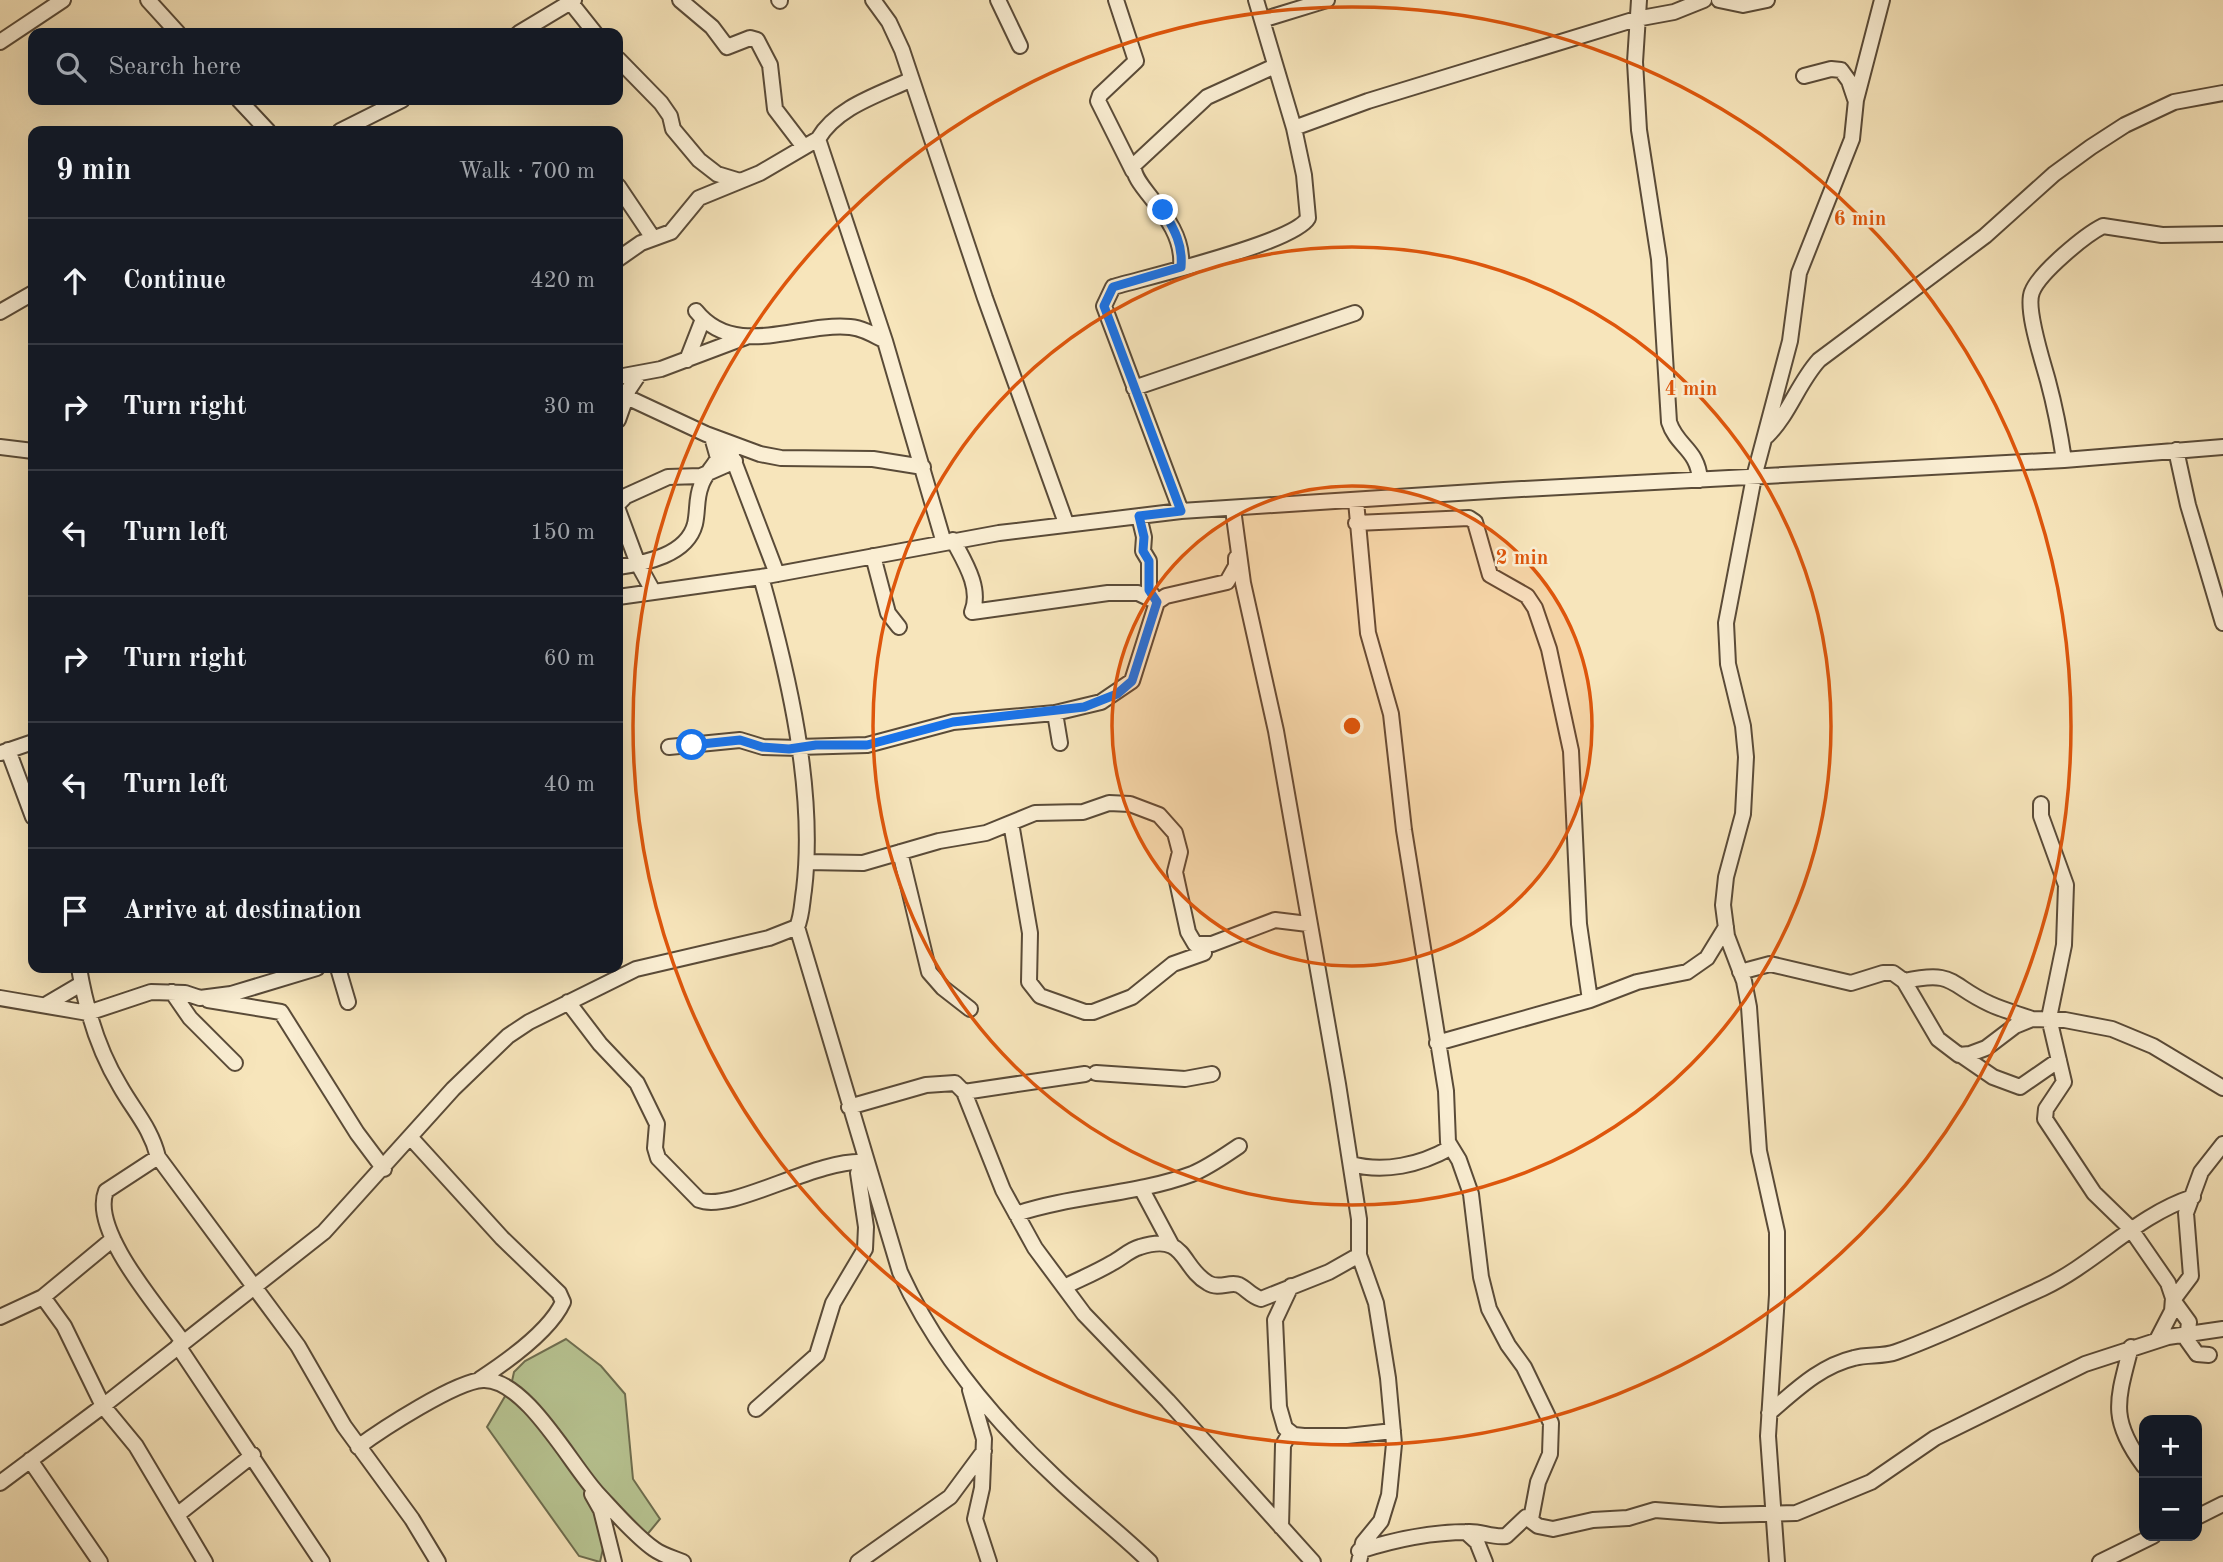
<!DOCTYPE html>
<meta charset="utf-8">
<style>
:root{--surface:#171b24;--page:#242831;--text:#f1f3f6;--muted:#9ea1a6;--line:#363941}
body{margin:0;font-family:"Old Standard TT",serif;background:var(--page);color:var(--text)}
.controls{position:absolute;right:21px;bottom:21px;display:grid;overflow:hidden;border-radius:14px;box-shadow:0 7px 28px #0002}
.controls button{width:63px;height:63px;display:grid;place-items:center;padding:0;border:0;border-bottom:2px solid var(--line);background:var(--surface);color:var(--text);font:35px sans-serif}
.stop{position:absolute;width:21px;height:21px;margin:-16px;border:5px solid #1a73e8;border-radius:50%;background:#fff}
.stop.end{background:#1a73e8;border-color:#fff;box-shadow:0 2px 7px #0008}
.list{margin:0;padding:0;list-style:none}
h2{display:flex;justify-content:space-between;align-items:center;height:91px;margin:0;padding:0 28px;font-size:30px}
h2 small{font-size:23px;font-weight:400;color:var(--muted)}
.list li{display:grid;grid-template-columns:46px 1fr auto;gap:21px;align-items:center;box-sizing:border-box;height:126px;padding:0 28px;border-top:2px solid var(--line)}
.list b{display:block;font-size:26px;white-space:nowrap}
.list em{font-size:23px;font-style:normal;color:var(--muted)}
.icon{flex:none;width:38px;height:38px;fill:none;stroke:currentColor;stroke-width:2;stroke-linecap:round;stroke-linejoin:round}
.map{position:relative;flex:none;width:2223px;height:1562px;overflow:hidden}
.search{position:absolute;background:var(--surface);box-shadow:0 7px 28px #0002;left:28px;top:28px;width:595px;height:77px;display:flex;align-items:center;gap:18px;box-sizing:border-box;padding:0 24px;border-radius:14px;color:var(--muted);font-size:26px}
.panel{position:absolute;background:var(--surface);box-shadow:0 7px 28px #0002;left:28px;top:126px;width:595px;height:847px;border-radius:14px}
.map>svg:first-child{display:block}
</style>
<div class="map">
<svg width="2223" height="1562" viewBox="0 0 2223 1562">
<rect width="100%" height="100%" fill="#f7e5bb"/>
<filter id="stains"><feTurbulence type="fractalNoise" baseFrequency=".00286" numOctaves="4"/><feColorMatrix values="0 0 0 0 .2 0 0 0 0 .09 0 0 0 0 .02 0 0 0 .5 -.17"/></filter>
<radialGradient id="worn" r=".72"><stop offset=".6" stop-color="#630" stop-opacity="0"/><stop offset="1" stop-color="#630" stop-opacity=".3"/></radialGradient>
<path fill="#b8c593" stroke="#6e6e50" stroke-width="2" d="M566 1339 601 1366 625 1394 633 1479 660 1519 641 1542 590 1491 604 1544 600 1562 579 1556 487 1427 511 1386 514 1372 525 1361Z"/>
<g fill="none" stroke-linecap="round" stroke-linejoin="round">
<g stroke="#5a4b38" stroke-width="18">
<path id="minor" d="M148 0 178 33
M680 0 712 27 727 47 750 38 757 40 770 65 775 109 804 147
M779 0 780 1
M873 0 889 22 902 50 985 298 1066 523
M998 0 1020 46
M1116 0 1136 61 1100 95 1098 101 1133 171
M1639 0 1635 62 1639 130 1659 259 1669 422C1677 447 1698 449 1700 480
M1719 0 1743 5 1767 0
M571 3 595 33
M1262 20 1327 0
M519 33 574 0
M0 42 63 0
M618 59 661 103 670 116 673 129 699 160 717 174 740 181
M1804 76 1831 69 1841 70 1849 81 1855 99
M910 80C878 95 837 107 818 139L885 341 944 543
M239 100 268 131
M1294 128 1368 101 1636 19 1674 12 1704 0
M340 131 402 100
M618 186 653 238
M618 259 641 243 671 232 699 198 760 173 818 139
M1181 266C1185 218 1130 187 1134 165L1207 97 1275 66
M696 311C735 360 799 322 850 327 863 328 874 335 885 341
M0 312 33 293
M687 360 703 319
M618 377 661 369 746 337
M1134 388 1355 313
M618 393 706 434 760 454 781 458 873 459 923 467
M618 420 629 389 639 374
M1767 436C1790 413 1798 383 1819 360L1985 236 2054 174 2091 147 2125 125 2174 102 2223 93
M727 443 777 574
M0 447 33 451
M2176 450 2188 505 2223 623
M2064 460C2060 433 2055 407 2048 381 2043 362 2025 309 2032 292 2039 273 2085 235 2103 226L2162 235 2223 234
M1356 501 1368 633 1391 714 1404 830 1446 1091 1448 1142 1459 1160 1471 1194 1481 1277 1489 1309 1508 1345 1524 1367 1551 1423 1550 1454 1538 1482 1531 1519
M618 504 626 496 668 477 701 476 735 461
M1233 509 1243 583 1276 731 1338 1084 1359 1219V1255L1376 1303 1388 1378 1394 1444 1389 1495 1381 1521 1363 1543 1359 1562
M618 510 638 564 653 591
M1181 511 1104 306 1113 287C1147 277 1294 243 1308 218L1304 175 1294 128 1256 0
M1139 516 1144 537 1143 551 1149 561V590L1156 601
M1356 523 1469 518 1475 522 1490 575 1527 596 1535 608 1549 649 1571 751 1579 924 1590 1000
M953 540C964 561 982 588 972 612L1108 593H1138L1157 602
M873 556 888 613 899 627
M618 567C646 563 687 555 695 524 698 511 696 498 701 486 704 475 713 468 718 458L712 437
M618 597 761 577 999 533 1181 511 1504 490 2064 460 2223 447
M1055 713 1060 743
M669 747 740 740 763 747 799 748
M798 747 867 745 953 722 1055 713 1101 702 1132 681 1157 602 1166 596 1227 582 1236 566V558
M8 750 33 817
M1 753 33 742
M2041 804V816L2066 885 2064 945 2049 1018 2064 1082 2046 1109 2045 1119 2094 1193 2130 1228 2168 1283 2173 1298 2172 1311 2157 1340
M1011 823 1030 933 1029 982 1040 996 1085 1012H1093L1132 997 1173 964 1204 953
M900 852 929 972 943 988 970 1009
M807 862 863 863 939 841 986 833 1035 813 1083 812 1109 803 1130 804 1159 815 1175 833 1180 852 1175 872 1188 932 1195 944H1212L1275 920 1308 924
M797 927 900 1272C935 1349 992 1418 1054 1476 1085 1506 1119 1532 1150 1562
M79 968C86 1009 98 1050 120 1086 134 1111 151 1128 158 1157L298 1346 344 1426 412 1519 438 1562
M338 968 348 1002
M1740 972 1770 964 1851 983 1883 973H1893L1904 981 1938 1039 1959 1055 1970 1054 1986 1048 2015 1026 2032 1019 2065 1020 2112 1029 2153 1046 2223 1088
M1904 981C1957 970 1948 985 1990 1004 2003 1010 2018 1014 2032 1019
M172 992 190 1018 235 1063
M0 998 88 1013 151 992 185 993 200 998 231 994 317 968
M208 1000 281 1012 357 1133 384 1169
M568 1002 600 1044 637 1083 657 1124 655 1148 658 1158 699 1200C732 1213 816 1158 866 1162
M47 1004 81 984
M1437 1043 1590 1000 1637 982 1687 972 1707 958 1726 927
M1961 1055 1993 1077 2020 1087 2059 1060
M1096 1073 1185 1079 1212 1074
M964 1092 1085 1074
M849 1107 926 1085 955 1083 964 1092 1003 1190 1035 1248 1084 1314 1168 1401 1313 1562
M411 1138 502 1238 559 1293 563 1302C550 1331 506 1362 480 1379
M158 1157 106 1191C90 1231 160 1309 183 1342
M1351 1164C1384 1173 1420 1165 1450 1148
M1141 1188 1172 1246
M1016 1214C1073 1195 1135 1195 1192 1174 1209 1167 1224 1156 1239 1146
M1291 1286 1275 1320 1279 1407 1285 1428 1294 1435 1304 1436H1347L1393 1431
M1064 1287C1080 1279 1097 1272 1112 1263 1122 1258 1129 1250 1140 1247 1187 1232 1180 1267 1208 1283 1219 1290 1230 1281 1239 1285 1247 1289 1251 1296 1261 1299L1329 1272 1359 1255
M43 1297 64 1326 103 1406 136 1446 205 1562
M0 1317 43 1297 113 1239
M178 1346 322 1562
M2131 1347C2117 1401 2109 1419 2144 1466
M2209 1355 2197 1354 2187 1340 2189 1322 2173 1300 2191 1276 2186 1213 2201 1172 2223 1144
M970 1390 984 1439 982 1488 975 1519 989 1562
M756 1409 817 1355 833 1303 865 1249 866 1227 858 1173 866 1162
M1769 1413C1795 1391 1820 1366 1854 1358 1867 1354 1883 1357 1896 1352 1946 1334 1994 1310 2043 1288 2096 1263 2137 1215 2193 1197
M358 1447C381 1430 456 1381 483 1380 525 1378 571 1465 597 1493 613 1510 635 1536 654 1549 662 1555 673 1558 683 1562
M30 1460 100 1562
M0 1483 103 1406 324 1232 453 1089 508 1036 529 1022 636 969 769 938 797 927C802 916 802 902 804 890 816 790 788 673 761 577
M592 1494 601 1510 614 1562
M177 1515 253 1455
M2197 1517 2223 1504
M1281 1527 1283 1445 1290 1433
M1466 1532 1477 1542 1485 1562
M1359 1551C1393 1540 1432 1532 1468 1532 1480 1531 1493 1538 1506 1536L1526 1517 1538 1526 1553 1529 1593 1520 1628 1518 1655 1510 1720 1515 1796 1513 1871 1482 1935 1438 2085 1364 2168 1337 2223 1329
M858 1562 950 1497 984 1451
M1777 1562 1768 1436 1777 1295V1232L1759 1151 1749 1007 1744 981 1727 936 1723 905 1726 877 1743 814 1746 757 1743 726 1728 664 1726 623 1754 477 1790 341 1799 273 1852 139 1856 100 1882 0
M2100 1562 2153 1536"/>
</g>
<use href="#minor" stroke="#faeed3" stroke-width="14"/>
</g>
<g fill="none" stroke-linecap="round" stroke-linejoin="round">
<path stroke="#1a73e8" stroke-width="9" d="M692 745 740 740 762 747 789 749 816 745H867L953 722 1084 707 1117 694 1132 681 1157 602 1149 590V561L1143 551 1144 537 1139 516 1181 511 1104 306 1113 287 1181 267C1183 244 1174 229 1163 210"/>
</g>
<circle cx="1352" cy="726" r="240" fill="#de560c" fill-opacity=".12"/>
<g fill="none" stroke="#de560c" stroke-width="3.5">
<circle cx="1352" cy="726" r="240"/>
<circle cx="1352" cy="726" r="479"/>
<circle cx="1352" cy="726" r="719"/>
</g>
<circle cx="1352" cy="726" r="10" fill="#de560c" stroke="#faeed3" stroke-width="3.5"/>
<g font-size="21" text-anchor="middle" font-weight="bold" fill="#de560c" stroke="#faeed3" stroke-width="5" stroke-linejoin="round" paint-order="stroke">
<text x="1860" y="225">6 min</text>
<text x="1691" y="395">4 min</text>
<text x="1522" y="564">2 min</text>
</g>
<rect width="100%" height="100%" filter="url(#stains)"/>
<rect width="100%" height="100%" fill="url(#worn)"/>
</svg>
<div class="controls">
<button>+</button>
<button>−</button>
</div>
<div class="stop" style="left:692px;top:745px"></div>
<div class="stop end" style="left:1163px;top:210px"></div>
<div class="search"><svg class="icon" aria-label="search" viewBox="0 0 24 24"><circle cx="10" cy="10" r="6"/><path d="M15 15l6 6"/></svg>Search here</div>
<section class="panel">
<h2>9 min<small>Walk · 700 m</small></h2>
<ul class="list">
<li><svg class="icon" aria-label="ahead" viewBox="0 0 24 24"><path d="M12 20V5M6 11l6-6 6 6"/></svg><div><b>Continue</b></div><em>420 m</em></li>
<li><svg class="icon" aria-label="right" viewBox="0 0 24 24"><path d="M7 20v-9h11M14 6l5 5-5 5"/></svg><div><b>Turn right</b></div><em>30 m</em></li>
<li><svg class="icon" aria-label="left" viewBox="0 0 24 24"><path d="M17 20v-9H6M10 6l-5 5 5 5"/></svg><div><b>Turn left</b></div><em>150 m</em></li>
<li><svg class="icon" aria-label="right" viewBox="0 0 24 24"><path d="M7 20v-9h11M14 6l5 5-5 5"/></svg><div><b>Turn right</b></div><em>60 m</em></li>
<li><svg class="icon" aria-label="left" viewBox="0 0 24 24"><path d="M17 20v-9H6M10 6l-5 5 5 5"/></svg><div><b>Turn left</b></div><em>40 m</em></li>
<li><svg class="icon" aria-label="arrive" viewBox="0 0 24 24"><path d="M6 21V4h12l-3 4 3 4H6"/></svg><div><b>Arrive at destination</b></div></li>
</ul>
</section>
</div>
